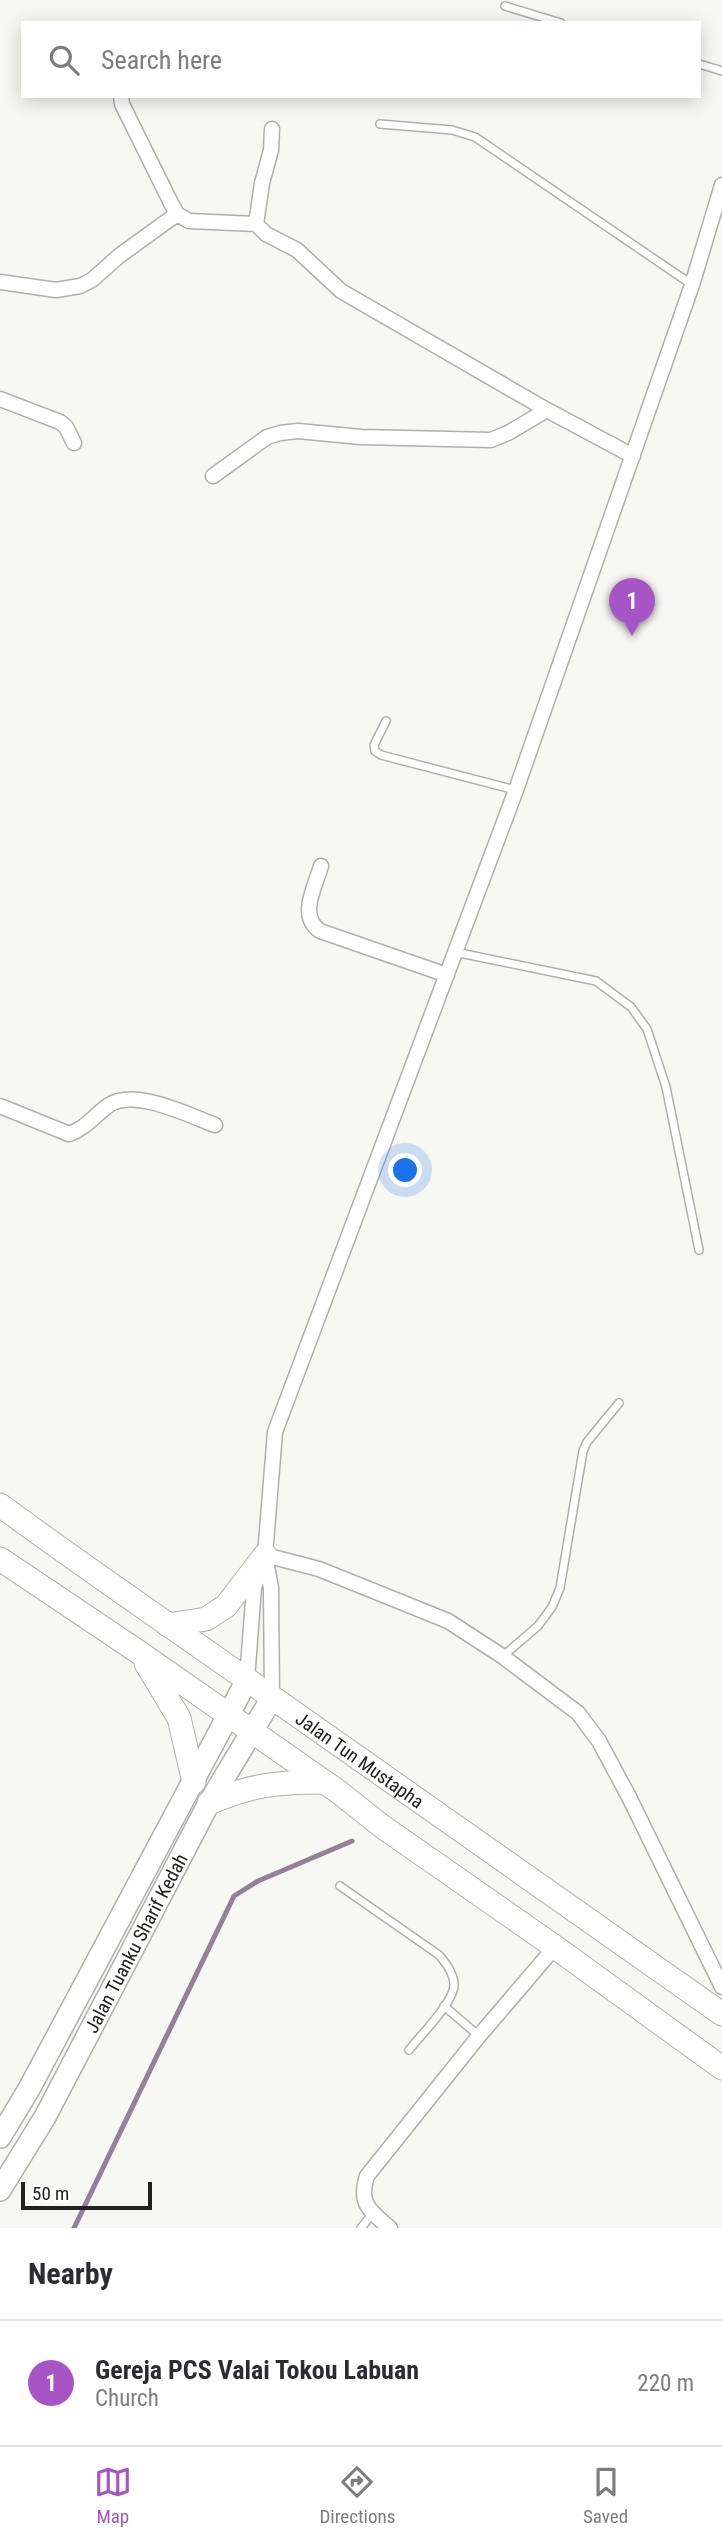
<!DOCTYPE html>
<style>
:root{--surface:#fff;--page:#f7f7f7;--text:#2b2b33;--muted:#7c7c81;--line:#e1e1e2;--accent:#a755c5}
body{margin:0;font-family:"Roboto Condensed",sans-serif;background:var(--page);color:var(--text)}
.scale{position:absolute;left:21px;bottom:18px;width:131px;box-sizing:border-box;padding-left:7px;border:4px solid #212120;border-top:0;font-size:19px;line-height:24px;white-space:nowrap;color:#212120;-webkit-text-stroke:5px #fff;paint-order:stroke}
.you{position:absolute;left:406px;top:1171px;width:24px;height:24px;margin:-18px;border:5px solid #fff;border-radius:50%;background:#1a73e8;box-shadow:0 0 0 10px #1a73e833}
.badge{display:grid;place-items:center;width:46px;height:46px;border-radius:50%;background:var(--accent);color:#fff;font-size:23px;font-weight:700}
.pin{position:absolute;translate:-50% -58px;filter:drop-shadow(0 2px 4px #0008)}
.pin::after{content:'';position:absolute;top:37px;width:24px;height:21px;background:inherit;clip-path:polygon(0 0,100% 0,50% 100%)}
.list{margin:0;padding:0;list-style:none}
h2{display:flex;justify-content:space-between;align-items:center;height:91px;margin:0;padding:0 28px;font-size:30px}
h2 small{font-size:23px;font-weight:400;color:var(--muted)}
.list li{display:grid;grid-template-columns:46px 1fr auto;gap:21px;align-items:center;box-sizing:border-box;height:126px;padding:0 28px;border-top:2px solid var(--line)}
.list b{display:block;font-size:26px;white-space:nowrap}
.list p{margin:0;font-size:23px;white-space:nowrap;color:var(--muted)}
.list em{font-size:23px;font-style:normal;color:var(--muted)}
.icon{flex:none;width:38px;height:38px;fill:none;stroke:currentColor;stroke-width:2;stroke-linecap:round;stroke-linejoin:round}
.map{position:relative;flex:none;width:722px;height:2228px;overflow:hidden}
.search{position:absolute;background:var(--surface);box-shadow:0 4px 18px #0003;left:21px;right:21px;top:21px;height:77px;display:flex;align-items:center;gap:18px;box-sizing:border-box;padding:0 24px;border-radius:0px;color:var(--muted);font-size:26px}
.sheet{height:217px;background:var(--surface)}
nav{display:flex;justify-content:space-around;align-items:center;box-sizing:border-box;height:98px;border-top:2px solid var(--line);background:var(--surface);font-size:19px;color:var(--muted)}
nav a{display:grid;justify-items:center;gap:4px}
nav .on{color:var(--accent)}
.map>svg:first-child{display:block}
</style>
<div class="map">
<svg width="722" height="2228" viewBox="0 0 722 2228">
<rect width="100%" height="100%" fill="#f7f8f3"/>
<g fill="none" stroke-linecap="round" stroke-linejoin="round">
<path stroke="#918296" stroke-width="5" d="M74 2228 234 1896 258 1881 352 1841"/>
<g stroke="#afb0ac" stroke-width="10">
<path id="lane" d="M505 6 561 23
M699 64 722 71
M380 124 452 130 475 137 691 284
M386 721 374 745 375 751 381 755 515 790
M455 952 596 981 631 1007 647 1029 666 1087 699 1250
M503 1656 538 1626 552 1607 560 1588 583 1451 587 1442 619 1403
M340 1886 439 1955C446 1963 454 1974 454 1985 454 2002 420 2036 409 2050
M444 2006 479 2036
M361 2228 373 2213"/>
</g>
<g stroke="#afb0ac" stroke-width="17">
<path id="street" d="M121 96 122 104 171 203 177 214 189 221 256 224 266 234 297 250 341 291 547 410 633 456
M256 224 262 183 271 150 272 129
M0 282 56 290 80 286 92 280 119 256 177 214
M0 399 60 422 66 427 74 443
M213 476 267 437 280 433 298 431 361 437 491 440 508 433 547 410
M321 866C315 887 298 916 320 931L447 975
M0 1106 69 1134C85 1129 95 1115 109 1105 135 1088 188 1115 215 1125
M265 1555 319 1569 448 1621 502 1656 578 1713 599 1741 629 1797 722 1987
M247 1680 254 1587 260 1571
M272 1698 271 1588 265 1555 275 1432 516 790 692 285 722 185
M390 2228C370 2211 358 2204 367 2176L479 2036 555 1947"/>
</g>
<g stroke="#afb0ac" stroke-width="24">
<g id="secondary">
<path d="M0 2137 29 2089 247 1680"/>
<path id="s1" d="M0 2190 45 2117 209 1803 272 1698"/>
</g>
</g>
<g stroke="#afb0ac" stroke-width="25">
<g id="primary">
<path id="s2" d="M0 1505C81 1565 164 1621 246 1679 404 1791 562 1903 722 2014"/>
<path d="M0 1559 137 1651 336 1790 383 1827 555 1947 722 2068"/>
<path d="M168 1625 206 1619 226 1606 265 1555"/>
<path d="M146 1663 179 1718 194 1782"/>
<path d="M209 1803C251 1785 277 1782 322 1782"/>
</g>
</g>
<use href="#lane" stroke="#fff" stroke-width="7"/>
<use href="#street" stroke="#fff" stroke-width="14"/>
<use href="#secondary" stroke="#fff" stroke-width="21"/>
<use href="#primary" stroke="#fff" stroke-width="23"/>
</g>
<g text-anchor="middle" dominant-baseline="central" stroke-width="5" stroke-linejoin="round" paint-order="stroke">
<g font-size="19" fill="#212120" stroke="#fff">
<text stroke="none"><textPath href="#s2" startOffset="441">Jalan Tun Mustapha</textPath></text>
<text stroke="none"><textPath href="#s1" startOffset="282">Jalan Tuanku Sharif Kedah</textPath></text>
</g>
</g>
</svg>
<div class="scale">50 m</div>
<div class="you"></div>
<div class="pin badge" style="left:632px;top:636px">1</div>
<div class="search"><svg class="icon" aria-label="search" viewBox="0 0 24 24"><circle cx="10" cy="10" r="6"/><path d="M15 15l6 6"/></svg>Search here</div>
</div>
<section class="sheet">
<h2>Nearby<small></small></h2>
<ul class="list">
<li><span class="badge">1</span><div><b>Gereja PCS Valai Tokou Labuan</b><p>Church</p></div><em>220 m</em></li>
</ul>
</section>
<nav>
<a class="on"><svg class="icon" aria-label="map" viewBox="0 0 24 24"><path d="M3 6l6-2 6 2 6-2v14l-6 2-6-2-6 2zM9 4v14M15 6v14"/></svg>Map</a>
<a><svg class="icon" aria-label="directions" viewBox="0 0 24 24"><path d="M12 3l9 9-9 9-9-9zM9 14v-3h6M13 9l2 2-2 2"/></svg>Directions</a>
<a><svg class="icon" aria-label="saved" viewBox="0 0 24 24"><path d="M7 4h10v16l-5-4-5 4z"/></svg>Saved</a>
</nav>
